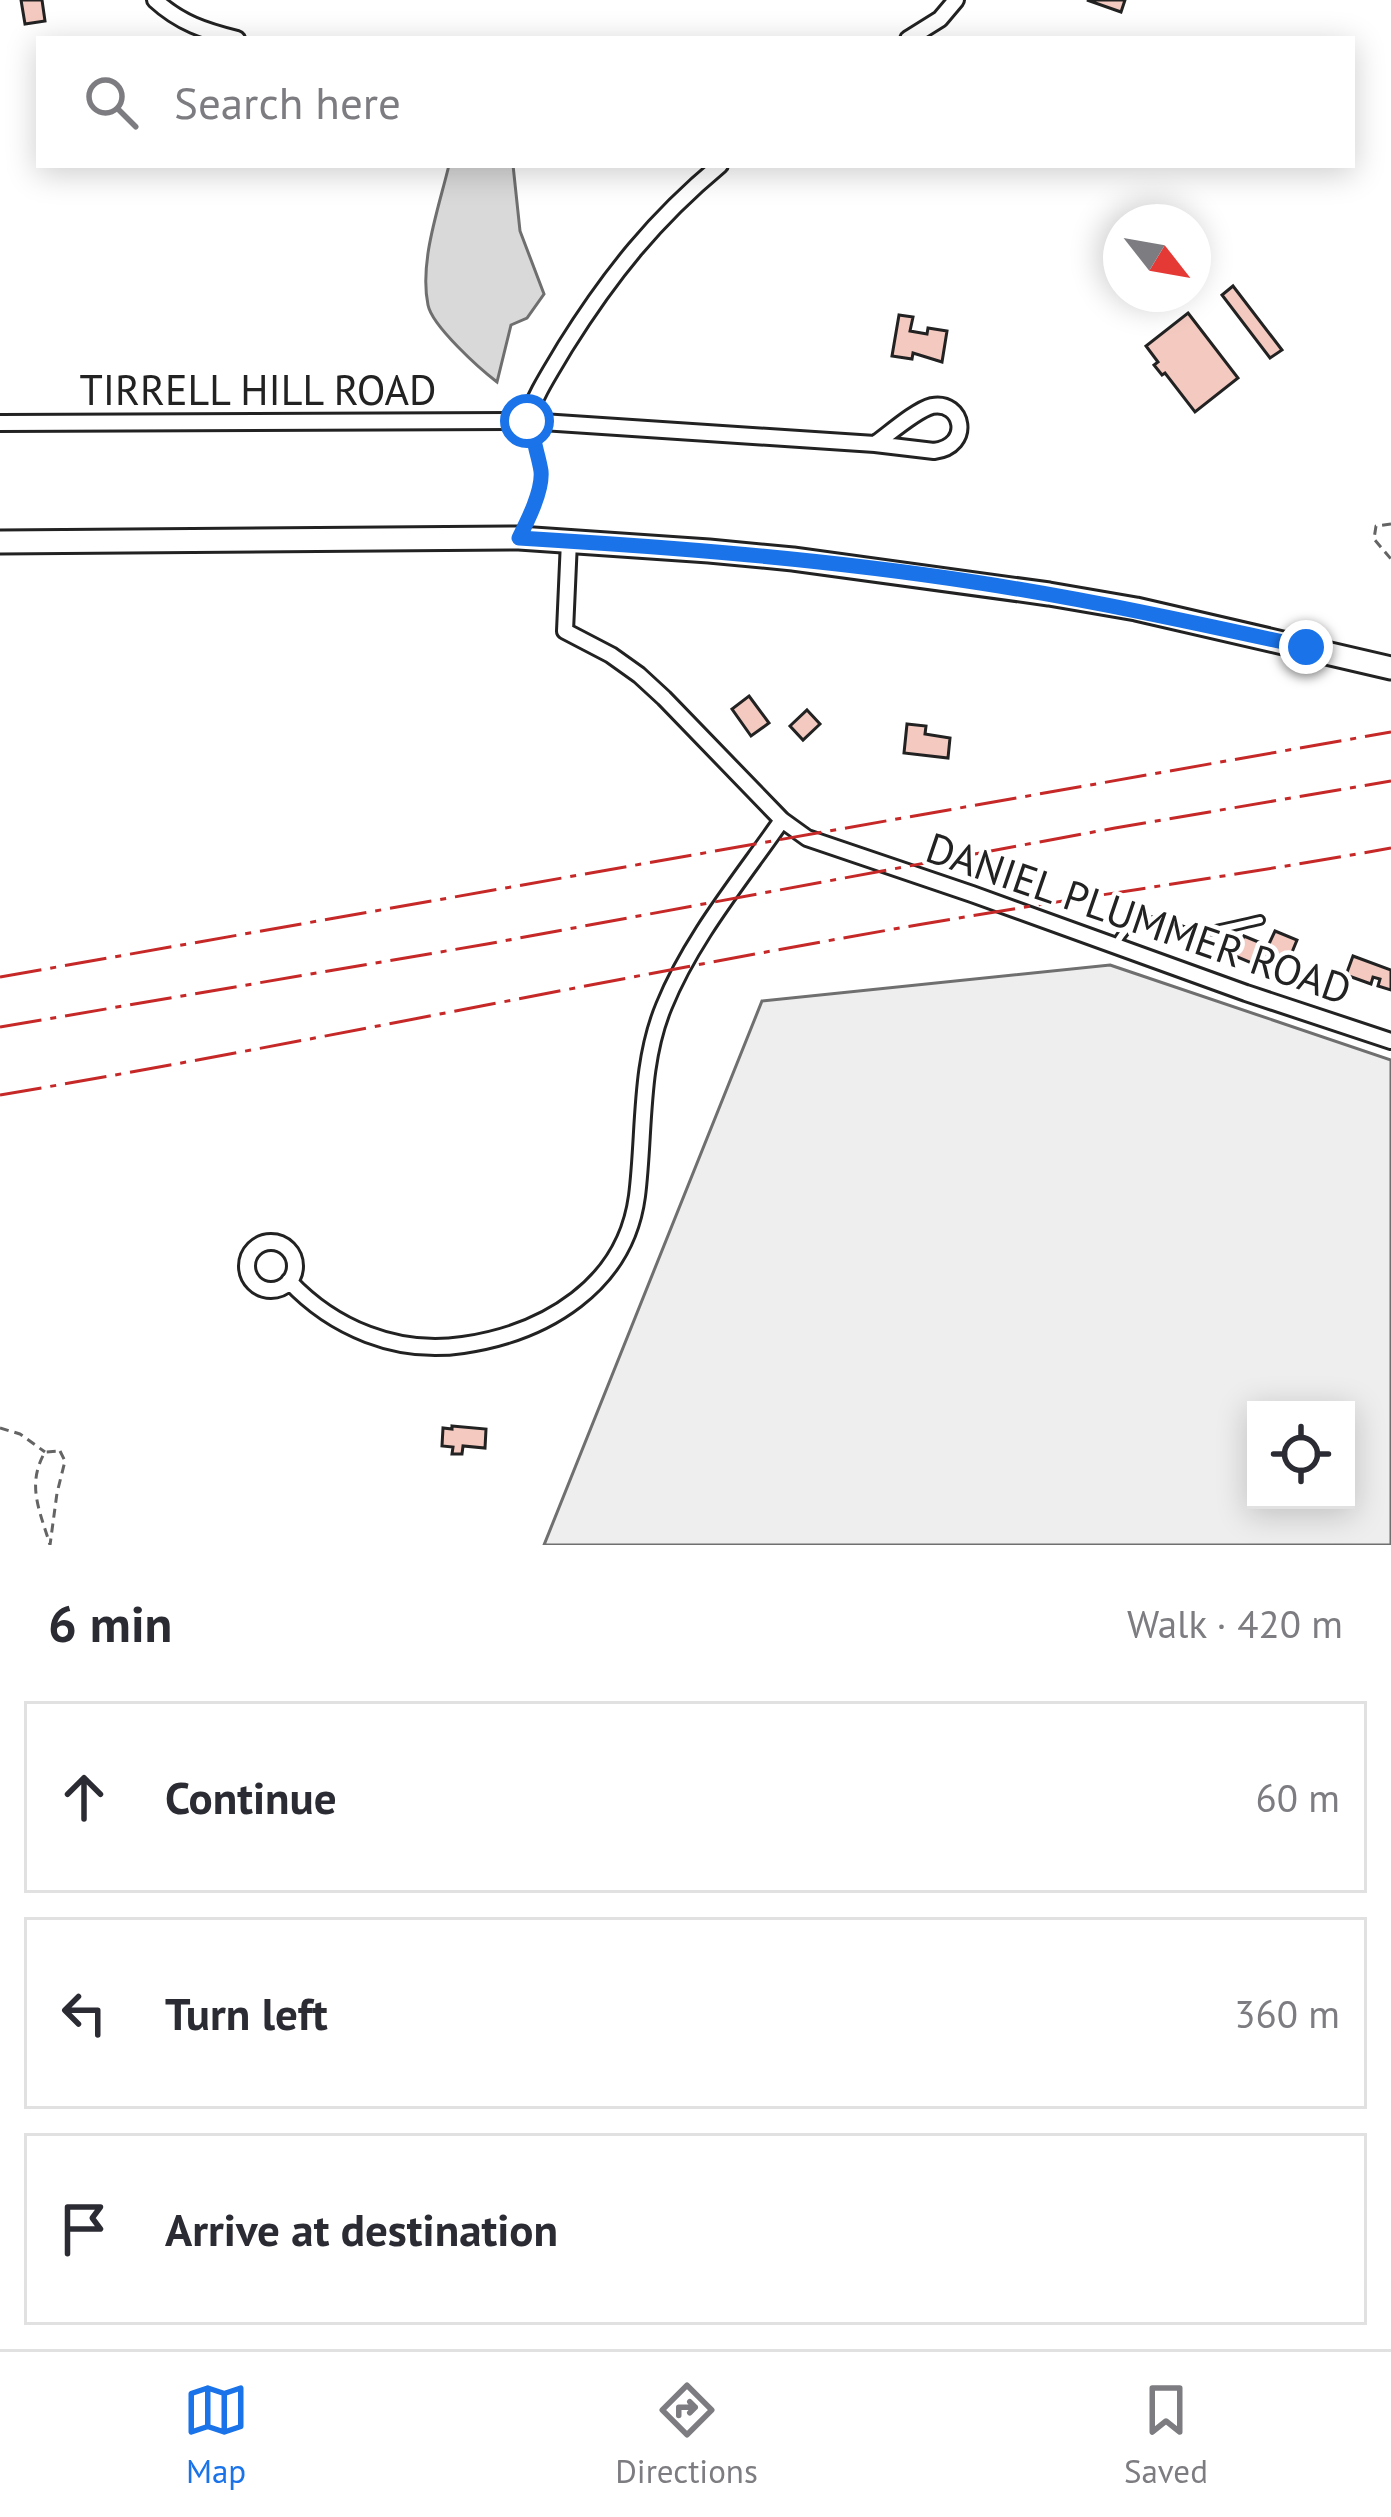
<!DOCTYPE html>
<meta charset="utf-8">
<style>
:root{--surface:#fff;--page:#f2f2f3;--text:#2b2b33;--muted:#7c7c81;--line:#e1e1e2;--accent:#1a73e8}
body{margin:0;font-family:"PT Sans",sans-serif;background:var(--page);color:var(--text)}
.controls{position:absolute;right:36px;bottom:36px;display:grid;overflow:hidden;border-radius:0px;box-shadow:0 6px 30px #0003}
.controls button{width:108px;height:108px;display:grid;place-items:center;padding:0;border:0;border-bottom:3px solid var(--line);background:var(--surface);color:var(--text);font:60px sans-serif}
.compass{position:absolute;left:1103px;top:204px;width:108px;height:108px;border-radius:50%;background:var(--surface);box-shadow:0 6px 30px #0003;rotate:121deg}
.stop{position:absolute;width:36px;height:36px;margin:-27px;border:9px solid #1a73e8;border-radius:50%;background:#fff}
.stop.end{background:#1a73e8;border-color:#fff;box-shadow:0 3px 12px #0008}
.list{margin:0;padding:0;list-style:none}
h2{display:flex;justify-content:space-between;align-items:center;height:156px;margin:0;padding:0 48px;font-size:51px}
h2 small{font-size:39px;font-weight:400;color:var(--muted)}
.list li{display:grid;grid-template-columns:78px 1fr auto;gap:36px;align-items:center;box-sizing:border-box;height:192px;margin:0 24px 24px;padding:0 24px;border:3px solid var(--line);border-radius:0px}
.list b{display:block;font-size:45px;white-space:nowrap}
.list em{font-size:39px;font-style:normal;color:var(--muted)}
.icon{flex:none;width:66px;height:66px;fill:none;stroke:currentColor;stroke-width:2;stroke-linecap:round;stroke-linejoin:round}
.map{position:relative;flex:none;width:1391px;height:1545px;overflow:hidden}
.search{position:absolute;background:var(--surface);box-shadow:0 6px 30px #0003;left:36px;right:36px;top:36px;height:132px;display:flex;align-items:center;gap:30px;box-sizing:border-box;padding:0 42px;border-radius:0px;color:var(--muted);font-size:45px}
.sheet{height:804px;background:var(--surface)}
nav{display:flex;justify-content:space-around;align-items:center;box-sizing:border-box;height:168px;border-top:3px solid var(--line);background:var(--surface);font-size:33px;color:var(--muted)}
nav a{display:grid;justify-items:center;gap:6px}
nav .on{color:var(--accent)}
.map>svg:first-child{display:block}
</style>
<div class="map">
<svg width="1391" height="1545" viewBox="0 0 1391 1545">
<rect width="100%" height="100%" fill="#fff"/>
<path fill="#eee" stroke="#6f6f6f" stroke-width="3" fill-rule="evenodd" d="M1110 965 1391 1060V1545H544L762 1001ZM1256 1410H1346V1500H1256Z"/>
<path fill="#d9d9d9" stroke="#6f6f6f" stroke-width="3" d="M449 165H513L520 231 544 294 527 318 511 325 497 382C480 369 432 326 428 305 419 262 439 207 449 165Z"/>
<path fill="#f3c9c0" stroke="#222" stroke-width="3" d="M21 0H42L45 21 25 24Z
M1087 0H1125L1121 12Z
M1233 286 1282 350 1270 358 1222 295Z
M1188 313 1238 378 1195 412 1165 373 1162 375 1154 365 1158 362 1146 346Z
M899 315 913 317 910 331 927 334 928 328 947 331 942 362 913 353 912 359 892 356Z
M749 696 769 723 751 736 732 709Z
M807 710 820 724 803 740 790 726Z
M907 724 926 726 925 734 950 738 948 758 904 753Z
M1275 931 1297 940 1290 957 1283 954 1275 973 1235 956 1244 936 1268 946Z
M1353 956 1391 970V990L1378 986 1380 979 1373 977 1371 984 1346 975Z
M452 1426 486 1429 485 1448 463 1446 462 1454H452L453 1447 442 1446 443 1428 452 1429Z"/>
<g fill="none" stroke-linecap="round" stroke-linejoin="round">
<g stroke="#222" stroke-width="12">
<path id="lane" d="M1116 944C1142 897 1164 936 1202 932 1221 930 1241 924 1260 920"/>
</g>
<g stroke="#222" stroke-width="20">
<path id="street" d="M155 0C180 23 205 31 237 39
M908 39 940 19 956 0
M527 421C535 394 551 371 565 347 610 275 655 219 720 165
M0 423 527 421 875 444 934 451C973 446 963 400 932 406 916 410 889 434 875 444
M569 541 565 631 611 655 639 675 664 698 782 820 807 838 972 894 1246 993 1391 1041
M247 1266a24 24 0 1 1 48 0a24 24 0 1 1-48 0Z
M289 1281C333 1328 397 1355 463 1345 545 1333 625 1286 637 1196 645 1133 639 1066 664 1006 691 939 741 879 782 820"/>
</g>
<g stroke="#222" stroke-width="27">
<path id="primary" d="M0 542 519 538 709 551 793 559 1049 594 1136 609 1391 668"/>
</g>
<path stroke="#646464" stroke-width="3" stroke-dasharray="9 6" stroke-linecap="butt" d="M530 518 541 476 532 435
M1391 524 1376 526 1374 539 1391 559
M0 1428 20 1434 45 1452
M60 1451 65 1461 57 1493 50 1545C40 1511 26 1485 45 1452Z"/>
<use href="#lane" stroke="#fff" stroke-width="6"/>
<use href="#street" stroke="#fff" stroke-width="14"/>
<use href="#primary" stroke="#fff" stroke-width="21"/>
<path stroke="#c62828" stroke-width="3" stroke-dasharray="42 9 6 9" stroke-linecap="butt" d="M0 977 1391 732
M0 1027 487 944 1115 828 1391 781
M0 1095C308 1043 615 977 923 924 1079 897 1235 876 1391 848"/>
</g>
<g fill="none" stroke-linecap="round" stroke-linejoin="round">
<path stroke="#1a73e8" stroke-width="15" d="M527 421H532C532 442 538 452 541 471 543 490 528 520 519 538 671 547 824 559 974 582 1086 599 1196 623 1306 647"/>
</g>
<g text-anchor="middle" dominant-baseline="central" stroke-width="9" stroke-linejoin="round" paint-order="stroke">
<g font-size="42" fill="#222" stroke="#fff">
<text x="258" y="389">TIRRELL HILL ROAD</text>
<text transform="translate(1139 918) rotate(19)">DANIEL PLUMMER ROAD</text>
</g>
</g>
</svg>
<div class="controls">
<button><svg class="icon" aria-label="locate" viewBox="0 0 24 24"><circle cx="12" cy="12" r="6"/><path d="M12 2v4M12 18v4M2 12h4M18 12h4"/></svg></button>
</div>
<svg class="compass" viewBox="-18 -18 36 36"><path d="M0-13l5 13h-10z" fill="#e53935"/><path d="M0 13l5-13h-10z" fill="#7c7c81"/></svg>
<div class="stop" style="left:527px;top:421px"></div>
<div class="stop end" style="left:1306px;top:647px"></div>
<div class="search"><svg class="icon" aria-label="search" viewBox="0 0 24 24"><circle cx="10" cy="10" r="6"/><path d="M15 15l6 6"/></svg>Search here</div>
</div>
<section class="sheet">
<h2>6 min<small>Walk · 420 m</small></h2>
<ul class="list">
<li><svg class="icon" aria-label="ahead" viewBox="0 0 24 24"><path d="M12 20V5M6 11l6-6 6 6"/></svg><div><b>Continue</b></div><em>60 m</em></li>
<li><svg class="icon" aria-label="left" viewBox="0 0 24 24"><path d="M17 20v-9H6M10 6l-5 5 5 5"/></svg><div><b>Turn left</b></div><em>360 m</em></li>
<li><svg class="icon" aria-label="arrive" viewBox="0 0 24 24"><path d="M6 21V4h12l-3 4 3 4H6"/></svg><div><b>Arrive at destination</b></div></li>
</ul>
</section>
<nav>
<a class="on"><svg class="icon" aria-label="map" viewBox="0 0 24 24"><path d="M3 6l6-2 6 2 6-2v14l-6 2-6-2-6 2zM9 4v14M15 6v14"/></svg>Map</a>
<a><svg class="icon" aria-label="directions" viewBox="0 0 24 24"><path d="M12 3l9 9-9 9-9-9zM9 14v-3h6M13 9l2 2-2 2"/></svg>Directions</a>
<a><svg class="icon" aria-label="saved" viewBox="0 0 24 24"><path d="M7 4h10v16l-5-4-5 4z"/></svg>Saved</a>
</nav>
